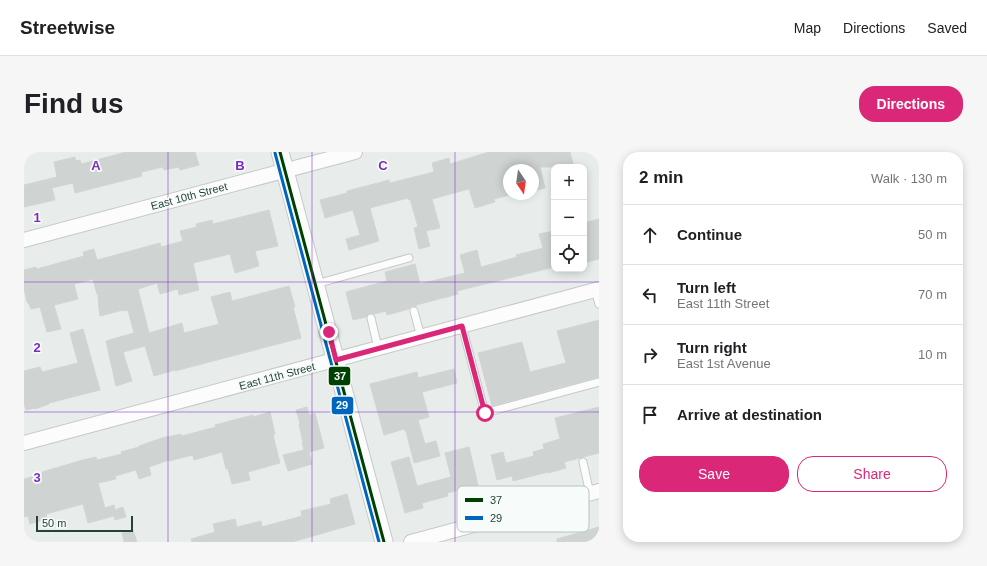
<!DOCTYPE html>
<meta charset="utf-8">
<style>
:root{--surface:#fff;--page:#f6f6f6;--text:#202124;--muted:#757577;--line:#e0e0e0;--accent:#db2777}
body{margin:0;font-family:Helvetica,sans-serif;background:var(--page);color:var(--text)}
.controls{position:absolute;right:12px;top:12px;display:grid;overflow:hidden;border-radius:8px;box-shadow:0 2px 10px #0003}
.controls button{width:36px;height:36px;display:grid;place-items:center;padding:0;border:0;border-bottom:1px solid var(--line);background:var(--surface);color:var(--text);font:20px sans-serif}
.compass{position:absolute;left:479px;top:12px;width:36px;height:36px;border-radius:50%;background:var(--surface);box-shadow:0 2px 10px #0003;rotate:167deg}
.scale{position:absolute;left:12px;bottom:10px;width:97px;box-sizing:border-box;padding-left:4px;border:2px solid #24423a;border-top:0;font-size:11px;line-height:14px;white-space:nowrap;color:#24423a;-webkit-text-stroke:3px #f7fbf9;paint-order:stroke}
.stop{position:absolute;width:12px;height:12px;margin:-9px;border:3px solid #db2777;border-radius:50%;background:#fff}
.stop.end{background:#db2777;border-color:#fff;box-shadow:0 1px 4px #0008}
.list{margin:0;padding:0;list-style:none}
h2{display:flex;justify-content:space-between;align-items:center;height:52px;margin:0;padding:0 16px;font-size:17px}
h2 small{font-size:13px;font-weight:400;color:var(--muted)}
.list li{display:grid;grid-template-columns:26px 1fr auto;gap:12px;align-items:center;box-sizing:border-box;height:60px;padding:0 16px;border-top:1px solid var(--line)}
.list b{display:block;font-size:15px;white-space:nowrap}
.list p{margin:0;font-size:13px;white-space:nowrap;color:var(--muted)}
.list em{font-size:13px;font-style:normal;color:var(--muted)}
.actions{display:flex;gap:8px;padding:12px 16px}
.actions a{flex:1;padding:9px 0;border:1px solid var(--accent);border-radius:16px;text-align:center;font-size:14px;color:var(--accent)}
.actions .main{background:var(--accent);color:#fff}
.icon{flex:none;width:22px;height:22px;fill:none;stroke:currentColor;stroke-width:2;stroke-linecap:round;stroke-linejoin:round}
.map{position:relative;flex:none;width:575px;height:390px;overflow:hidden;border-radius:16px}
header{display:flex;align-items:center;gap:24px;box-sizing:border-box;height:56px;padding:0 20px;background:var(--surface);border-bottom:1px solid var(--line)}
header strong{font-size:19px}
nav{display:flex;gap:22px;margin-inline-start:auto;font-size:14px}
.intro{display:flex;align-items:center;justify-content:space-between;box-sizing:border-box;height:96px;padding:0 24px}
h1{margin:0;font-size:28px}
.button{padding:10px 18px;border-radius:16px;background:var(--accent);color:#fff;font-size:14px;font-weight:700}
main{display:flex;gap:24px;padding:0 24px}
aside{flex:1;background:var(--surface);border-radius:16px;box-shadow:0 2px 10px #0003}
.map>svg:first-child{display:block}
</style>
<header>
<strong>Streetwise</strong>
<nav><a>Map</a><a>Directions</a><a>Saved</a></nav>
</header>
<div class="intro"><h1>Find us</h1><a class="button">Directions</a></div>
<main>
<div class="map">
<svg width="575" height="390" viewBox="0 0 575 390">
<rect width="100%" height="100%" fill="#e8edeb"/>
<path fill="#cfd4d2" stroke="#d1d6d4" d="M102 0H171L175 13 156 18 155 15 140 18 139 15 118 20 117 21 118 24 51 41 49 31 28 36 31 48 0 55V33L33 25 30 10 51 5 52 9 56 8 57 12Z
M465 0H546L550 15H516L521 36 509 39V18H485V43L470 47 471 50 451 56 445 37 408 47 416 76 402 79 406 94 395 97 390 76 394 75 386 47 384 48V46L346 56 355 89 325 98 322 87 336 83 329 58 301 66 296 48 323 41V39L365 28 366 31 410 20 408 11 425 6 426 12Z
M245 58 254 94 231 99 235 114 211 121 206 102 169 111 175 138 155 143 154 137 136 142 133 131 114 137 125 181 158 171 160 181 195 172 187 145 206 140 208 149 265 134 271 155H269L277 186 151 219V218L130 224 121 194 99 200 108 229 92 234 82 189 110 181 104 158 99 159V158L76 164 75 157 74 142H73L69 127 50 132 54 147 30 153 37 177 23 180 16 155 7 157 4 150H3L0 137V118L12 115 13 117 60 104 59 100 70 97 73 108 136 91 137 95 159 89 156 79 173 75 172 72 188 68 189 72Z
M575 67V107L560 111V71Z
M530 79V115L433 139 434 142 392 153V155L388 154 385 157 363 163 362 159 350 162 346 161 344 162 342 165 329 168 322 140 363 129 361 120 391 112 396 132 441 121 436 103 453 98 457 115 493 105 492 103 519 96 515 82Z
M575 168V225L468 254 454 201 498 190 506 220 542 211 533 179Z
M59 177 76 238 25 251V252L11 257V256L2 258 0 252V219L16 215 18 220 54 211 46 181Z
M430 217 433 231 398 240 405 265 394 268 401 292 412 289 416 304 390 311 382 279H381L380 277 360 283 346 232 393 220 394 226Z
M283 255 285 263 291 261 300 296 285 300 288 312 264 319 259 303 280 298 278 290H279L275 272 276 271 272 258Z
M575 255V301L540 310 542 316 524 321V320L489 329 488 324 473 328 467 303 479 300 482 311 510 304 509 300 520 297 519 292 536 287 531 266Z
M246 260 251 282 249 283 256 311 224 320 226 328 208 332 204 317H202L198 300 170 308 169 303 145 309V308L125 315 127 323 115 327 112 318 91 324 92 327 74 331 81 356 90 353 91 358 99 355 102 365 91 368 90 364 64 371 59 352 22 362 23 366 16 367V369L6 372 4 364 0 365V327L18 322V320L59 308 72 305 73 308 98 302 97 300 115 295V294L138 286 157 282 158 284 192 275 191 273 229 263V265Z
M445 295 454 333 423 341 424 344 398 351 399 356 381 361 367 310 385 305 393 334 427 325 421 301Z
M323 342 331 372 268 390H168L167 387 191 380 189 372 211 367 213 375 237 369 238 375 278 364 277 359 307 352 306 347Z
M575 375V390H533V387Z
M109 378 113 390H100L98 381Z"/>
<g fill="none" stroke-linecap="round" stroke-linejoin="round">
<g stroke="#c5cac8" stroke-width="9">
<path id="service" d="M292 132 385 106
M571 138 575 152
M390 159 397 185
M347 166 354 196
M438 174 461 261 575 230
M559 310 566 342"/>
</g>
<g stroke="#c5cac8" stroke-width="16">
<path id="minor" d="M0 88 331 0
M0 291 575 137
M387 390 575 339"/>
</g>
<g stroke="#c5cac8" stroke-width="19">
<path id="tertiary" d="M256 0 360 390"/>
</g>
<use href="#service" stroke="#fcfcfc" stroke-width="7"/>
<use href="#minor" stroke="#fcfcfc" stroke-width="14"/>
<use href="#tertiary" stroke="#fcfcfc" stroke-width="17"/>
<g stroke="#f7fbf9" stroke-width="6">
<path id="bus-1" d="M256 0 360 390"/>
</g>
<g stroke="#f7fbf9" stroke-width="6">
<path id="bus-2" d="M251 1 355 390"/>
</g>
<use href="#bus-1" stroke="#004000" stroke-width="3"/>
<use href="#bus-2" stroke="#0065bd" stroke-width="3"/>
</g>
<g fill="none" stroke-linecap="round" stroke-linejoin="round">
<path stroke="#db2777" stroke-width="5" d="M305 180 312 208 438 174 461 261"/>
</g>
<path fill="none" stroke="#7b2cbf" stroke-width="1" stroke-opacity="0.55" d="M144 0V390M288 0V390M431 0V390M0 130H575M0 260H575"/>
<g text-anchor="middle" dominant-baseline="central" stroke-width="3.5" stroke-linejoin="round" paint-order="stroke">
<g font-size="11" fill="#24423a" stroke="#f7fbf9">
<text transform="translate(165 44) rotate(-15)">East 10th Street</text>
<text transform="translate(253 224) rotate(-15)">East 11th Street</text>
</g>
</g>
<rect x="433" y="334" width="132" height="46" rx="6" fill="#f7fbf9" stroke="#b8c4c0" stroke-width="1"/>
<rect x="441" y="346" width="18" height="4" fill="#004000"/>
<rect x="441" y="364" width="18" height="4" fill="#0065bd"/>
<g font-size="11" fill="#24423a">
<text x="466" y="352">37</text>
<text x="466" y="370">29</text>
</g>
<g font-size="13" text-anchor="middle" font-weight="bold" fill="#7b2cbf" stroke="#f7fbf9" stroke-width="3.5" stroke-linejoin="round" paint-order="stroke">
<text x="72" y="18">A</text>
<text x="216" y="18">B</text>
<text x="359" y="18">C</text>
<text x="13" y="70">1</text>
<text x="13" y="200">2</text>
<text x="13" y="330">3</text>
</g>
<g stroke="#f7fbf9" stroke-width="1.5">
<rect x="304" y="214" width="23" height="20" rx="4" fill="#004000"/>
<rect x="307" y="244" width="23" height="19" rx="4" fill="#0065bd"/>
</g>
<g font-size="11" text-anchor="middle" font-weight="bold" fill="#fff">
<text x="316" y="228">37</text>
<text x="318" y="257">29</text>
</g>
</svg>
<div class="controls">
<button>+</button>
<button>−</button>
<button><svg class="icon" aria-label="locate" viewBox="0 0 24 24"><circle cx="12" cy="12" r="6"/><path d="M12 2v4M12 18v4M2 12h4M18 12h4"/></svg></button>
</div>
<svg class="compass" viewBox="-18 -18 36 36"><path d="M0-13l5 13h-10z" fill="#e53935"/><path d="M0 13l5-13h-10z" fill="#757577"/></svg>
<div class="scale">50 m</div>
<div class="stop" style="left:461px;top:261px"></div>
<div class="stop end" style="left:305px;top:180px"></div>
</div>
<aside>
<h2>2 min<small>Walk · 130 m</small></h2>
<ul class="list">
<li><svg class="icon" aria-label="ahead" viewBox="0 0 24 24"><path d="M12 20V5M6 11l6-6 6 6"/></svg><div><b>Continue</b></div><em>50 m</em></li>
<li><svg class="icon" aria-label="left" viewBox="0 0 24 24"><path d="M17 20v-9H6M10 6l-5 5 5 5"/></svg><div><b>Turn left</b><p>East 11th Street</p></div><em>70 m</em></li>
<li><svg class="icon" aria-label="right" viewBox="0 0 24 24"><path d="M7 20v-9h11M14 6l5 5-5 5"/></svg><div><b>Turn right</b><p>East 1st Avenue</p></div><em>10 m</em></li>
<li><svg class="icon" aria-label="arrive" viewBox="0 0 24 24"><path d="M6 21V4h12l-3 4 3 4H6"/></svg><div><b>Arrive at destination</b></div></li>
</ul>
<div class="actions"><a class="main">Save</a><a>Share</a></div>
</aside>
</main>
